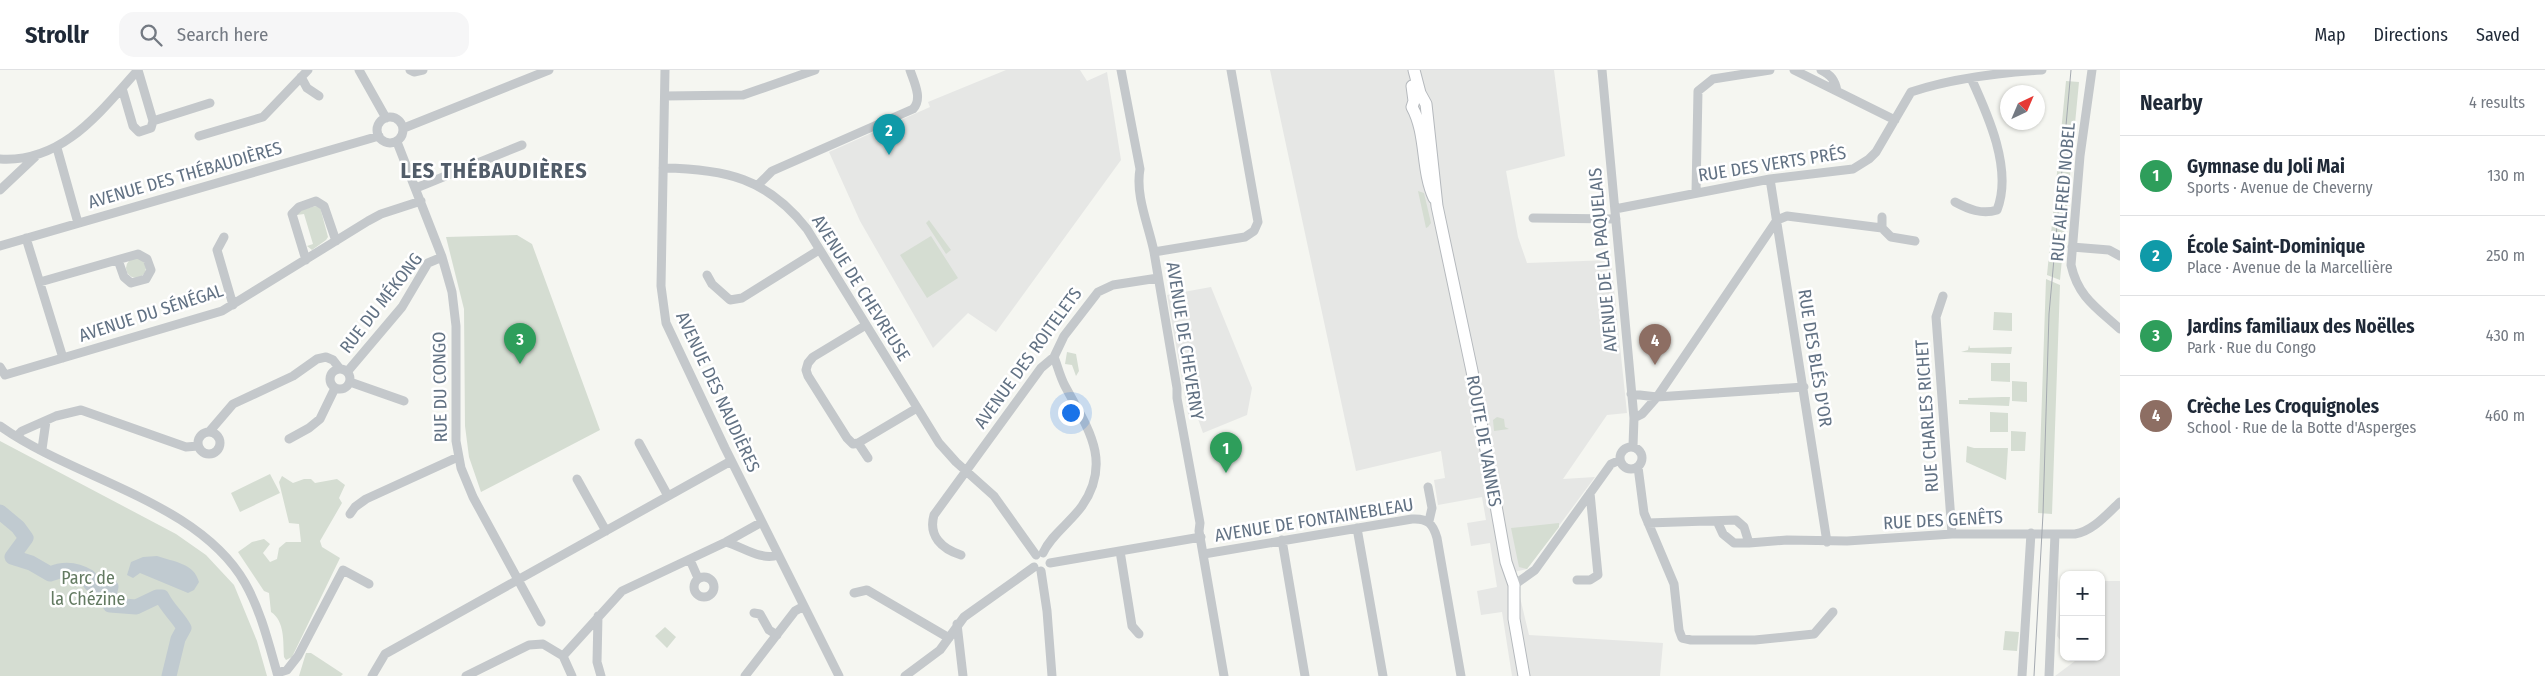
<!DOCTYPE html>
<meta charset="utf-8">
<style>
:root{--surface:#fff;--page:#f6f6f7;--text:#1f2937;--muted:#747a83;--line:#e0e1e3;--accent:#2563eb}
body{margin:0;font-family:"Fira Sans Condensed",sans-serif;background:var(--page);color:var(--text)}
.controls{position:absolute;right:15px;bottom:15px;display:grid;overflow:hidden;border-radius:10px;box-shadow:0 1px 4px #0004}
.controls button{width:45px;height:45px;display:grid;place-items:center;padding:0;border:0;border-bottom:1px solid var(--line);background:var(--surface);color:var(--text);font:25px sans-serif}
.compass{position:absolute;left:2000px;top:15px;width:45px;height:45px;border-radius:50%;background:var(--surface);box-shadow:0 1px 4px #0004;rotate:44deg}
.you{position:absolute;left:1070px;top:342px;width:18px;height:18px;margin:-12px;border:4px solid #fff;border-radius:50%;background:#1a73e8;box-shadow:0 0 0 8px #1a73e833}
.badge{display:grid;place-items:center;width:32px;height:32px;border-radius:50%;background:var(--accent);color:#fff;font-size:16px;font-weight:700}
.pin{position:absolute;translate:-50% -41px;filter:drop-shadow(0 1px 2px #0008)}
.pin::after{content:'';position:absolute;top:26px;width:18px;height:15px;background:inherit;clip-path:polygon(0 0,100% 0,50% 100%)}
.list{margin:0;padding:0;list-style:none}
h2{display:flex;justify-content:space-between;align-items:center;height:65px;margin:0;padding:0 20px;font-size:21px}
h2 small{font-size:16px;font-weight:400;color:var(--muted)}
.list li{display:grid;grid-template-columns:32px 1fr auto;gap:15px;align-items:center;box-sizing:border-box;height:80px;padding:0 20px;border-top:1px solid var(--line)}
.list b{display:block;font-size:19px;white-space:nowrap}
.list p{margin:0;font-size:16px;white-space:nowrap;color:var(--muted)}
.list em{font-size:16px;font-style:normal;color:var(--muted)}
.icon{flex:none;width:28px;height:28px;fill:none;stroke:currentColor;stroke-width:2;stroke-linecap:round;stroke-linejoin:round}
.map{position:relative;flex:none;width:2120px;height:606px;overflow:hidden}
header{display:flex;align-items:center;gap:30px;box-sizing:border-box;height:70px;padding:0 25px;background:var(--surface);border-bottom:1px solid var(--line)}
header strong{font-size:24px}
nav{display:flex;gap:28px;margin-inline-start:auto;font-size:18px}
.search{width:350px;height:45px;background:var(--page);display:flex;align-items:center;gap:12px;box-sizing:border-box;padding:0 18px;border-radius:15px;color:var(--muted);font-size:19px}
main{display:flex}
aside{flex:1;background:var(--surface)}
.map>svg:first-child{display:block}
</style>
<header>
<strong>Strollr</strong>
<div class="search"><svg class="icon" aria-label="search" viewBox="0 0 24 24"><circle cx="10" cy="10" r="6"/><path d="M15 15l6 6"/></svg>Search here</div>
<nav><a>Map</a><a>Directions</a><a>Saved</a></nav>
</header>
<main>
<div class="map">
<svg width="2120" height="606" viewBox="0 0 2120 606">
<rect width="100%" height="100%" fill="#f5f6f1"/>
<path fill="#e6e7e5" d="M1006 0H1080L1087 11 1107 2 1121 90 996 262 968 243 933 278 860 151 829 82 930 37 928 32Z
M1270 0H1554L1565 86 1506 101 1518 167 1527 193 1611 190 1627 343 1607 345 1563 409 1595 407 1527 499 1514 502 1529 565 1663 573 1660 606H1512L1502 542 1481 545 1477 521 1497 517 1490 473 1471 476 1467 453 1486 450 1482 427 1438 435 1434 410 1445 408 1441 381 1356 401Z
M1211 217 1252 318 1247 345 1203 363 1197 346 1189 349 1167 225Z
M2101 511H2120V606H2055L2075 591 2072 587H2101Z
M2062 512H2064V575L2057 566Z"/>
<path fill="#d5ddd2" d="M2066 11 2079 12 2060 210 2047 205Z
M1418 121 1424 123 1431 153 1428 157 1426 158Z
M316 136 320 137 328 167 326 170 312 180 307 176 313 174 304 144 297 145 300 140Z
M929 150 951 180 946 184 926 153Z
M517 165 532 174 600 360 481 422 469 387 465 356 464 239 446 167Z
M931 166 958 208 927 228 900 185Z
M126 198a10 10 0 1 1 20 0a10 10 0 1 1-20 0Z
M2046 209 2060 215 2052 444 2038 443Z
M1994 242 2012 243V261L1993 260Z
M1969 275 1970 278 2012 277 2011 284 1961 282 1968 280Z
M1067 282 1076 284 1079 301 1076 306 1072 295 1065 294Z
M1991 293H2010V312L1991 311Z
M2012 311 2027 312V332L2012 331Z
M2002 327H2010L2009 336 1959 334V330H1968V328Z
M1990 342 2008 343V362H1990Z
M1497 347 1504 349 1505 357 1509 359 1494 361 1493 350Z
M2011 361 2026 362 2025 381H2011Z
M0 371 176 464 206 485 234 515 257 571 267 606H0Z
M1967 376 1974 378H2008L2006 410 1966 392Z
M270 404 280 423 240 442 231 423Z
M282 406 293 413 304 409H311L315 413 337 409 345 415 339 428 342 433 320 471 322 477 340 488 292 587 286 590 284 587C283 572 285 551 271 542L269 523 264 521 238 482 252 472 264 469 270 474 263 483 270 492 277 489 279 478 286 472H301L299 454 289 453 279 412Z
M1559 453V457L1527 499 1519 497 1511 458Z
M665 557 676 567 667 578 655 566Z
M2005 561 2019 562 2017 581 2003 580Z
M306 583H311L343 604 341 606H299Z"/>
<path fill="#c0cad0" d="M157 486C174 492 194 493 199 512L194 520 188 523 140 503 133 508 127 505 131 492 143 487Z"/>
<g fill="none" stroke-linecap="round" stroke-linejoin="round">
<path stroke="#c0cad0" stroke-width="15" d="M0 442 18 457 26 468 12 487 31 493 50 504C64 498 76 499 89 507L90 513 94 517 103 512 111 517 108 529 110 535 136 537 157 527H162C168 539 178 547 184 558L178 569 169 606"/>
<g stroke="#b5b9bd" stroke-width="13">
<path id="major" d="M1414 0 1420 23 1426 34 1437 136 1472 301 1506 492 1514 515V549L1524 606
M1412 16 1414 31 1412 37C1427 64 1421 100 1434 128"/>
</g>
<path stroke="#c4c8cb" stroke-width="9" d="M359 0 386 48
M410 0 414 2 423 0
M665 0 661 216 666 253 725 378 839 606
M1121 0 1140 99C1135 126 1149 156 1154 182L1177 318V328L1200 453 1199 461 1224 606
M1602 0 1634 348 1633 376
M1794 0 1895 50
M1821 0C1831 5 1835 10 1837 21
M2092 0 2080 86 2071 195C2078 227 2097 238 2120 259
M301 7 307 18 319 26
M122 18 133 56 139 62 151 58 153 51 138 0
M665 26 743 25 815 0
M377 60a13 13 0 1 1 26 0a13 13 0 1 1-26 0Z
M153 51 210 33
M404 58 549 0
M199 66 263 47 308 0
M397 72 442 187 452 222 456 256V371L461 398 473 427 541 552
M57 78 78 153
M0 89C63 93 100 42 138 0
M663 98C726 99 767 108 807 159L939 373 956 392 994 426 1036 485
M1770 109 1827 472
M758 115 772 101 913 39C923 29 914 12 910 0
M416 118 522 75
M0 120 35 87
M1696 122 1698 21 1713 9 1770 0
M1955 132C1968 139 1982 145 1997 140 2013 100 1988 45 1971 8
M1615 139 1770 109 1853 99 1869 89 1876 82 1911 22C1953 8 1998 3 2042 0
M1533 148 1616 149
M1882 158 1891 167 1915 171
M224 167 217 180 233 235
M26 168 63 288
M0 176 379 66
M2072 177 2109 180 2120 186
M1154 182 1245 167 1254 161 1258 152 1231 0
M306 190 292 144 299 137 316 131 324 136 336 171
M707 205 712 214 730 230 742 228 819 180
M40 212 138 184 147 189 151 200 146 209 131 213 124 207 118 190
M1943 226 1936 247 1952 464
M866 255 813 287 808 293 806 300 808 306 847 368 853 374 858 373 917 338
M0 297 5 305 222 241 368 151 381 144 421 131
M330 309a10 10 0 1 1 20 0a10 10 0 1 1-20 0Z
M347 302 402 237 428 193 442 187
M350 312 404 331
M1631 324 1657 327 1804 317
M1634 348 1642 344 1657 327 1777 150 1787 146 1882 158V147
M0 356C74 409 198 431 245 513 261 541 269 575 278 606
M198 373a11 11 0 1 1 22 0a11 11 0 1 1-22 0Z
M209 362 233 334 293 306 317 289 326 287 333 290 340 299
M17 366 22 361 56 346 81 340 186 377 198 376
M289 369 309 358 320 349 335 318
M639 373 668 426
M858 373 868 388
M1620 388a11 11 0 1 1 22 0a11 11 0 1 1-22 0Z
M42 379 46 351
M1638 397 1644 443 1674 514 1679 560 1682 568 1691 570H1755L1814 564 1833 542
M577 409 606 461
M1428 417 1432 438 1429 451
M350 444 355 437 366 429 458 387
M1648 453 1736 450 1744 457 1749 473H1734L1723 464 1717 451
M1357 458 1383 606
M1282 470 1305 606
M726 472C743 477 761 491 778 485
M1749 473 1787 470 1847 471 1952 464H2075C2093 461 2107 444 2120 432
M1120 481 1132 556 1139 564
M1043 483C1051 465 1070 453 1082 436 1113 391 1087 357 1065 316 1060 307 1058 297 1054 287
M1204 484 1412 449C1428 448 1433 454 1437 468L1461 606
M961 485C942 479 928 466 934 445L1041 298 1054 287 1064 266 1098 222 1113 215 1158 208
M690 490 698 508
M1050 493 1201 467
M1041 501 1047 541 1052 606
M694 517a10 10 0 1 1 20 0a10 10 0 1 1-20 0Z
M1577 510H1590L1598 505 1590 423
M1514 515 1535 500 1611 394 1620 390
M854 523 867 520 949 568
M754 543 760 544 769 560 777 565
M598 546 597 592 601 606
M957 554 963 606
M563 586 572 606
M277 603 287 600 298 586 343 500 369 514
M372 606 385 584 731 391
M466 606 529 575 543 574 563 586 622 521 726 472 762 452
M745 606 795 541 804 536
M905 606 940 580 964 547 1034 497
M2022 606 2031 463
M2049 606 2055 464"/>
<use href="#major" stroke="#fff" stroke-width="11"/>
<path stroke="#a4a9b0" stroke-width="1" d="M2034 606 2043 444 2049 244 2071 0"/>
</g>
<g text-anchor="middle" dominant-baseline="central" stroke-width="5" stroke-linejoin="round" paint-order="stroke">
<g font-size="18" fill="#627284" stroke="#fff">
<text transform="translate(1772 94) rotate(-9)">RUE DES VERTS PRÉS</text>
<text transform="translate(185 105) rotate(-16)">AVENUE DES THÉBAUDIÈRES</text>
<text transform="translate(2063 122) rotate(-85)">RUE ALFRED NOBEL</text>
<text transform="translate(1603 190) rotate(-95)">AVENUE DE LA PAQUELAIS</text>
<text transform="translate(861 218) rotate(58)">AVENUE DE CHEVREUSE</text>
<text transform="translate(381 233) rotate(-52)">RUE DU MÉKONG</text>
<text transform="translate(151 243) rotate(-18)">AVENUE DU SÉNÉGAL</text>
<text transform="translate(1185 271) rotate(81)">AVENUE DE CHEVERNY</text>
<text transform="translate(1028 288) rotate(-54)">AVENUE DES ROITELETS</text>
<text transform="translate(1815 288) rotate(81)">RUE DES BLÉS D'OR</text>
<text transform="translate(440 317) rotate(-91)">RUE DU CONGO</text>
<text transform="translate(718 322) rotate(65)">AVENUE DES NAUDIÈRES</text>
<text transform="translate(1927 346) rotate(-94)">RUE CHARLES RICHET</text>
<text transform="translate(1484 371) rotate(80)">ROUTE DE VANNES</text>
<text transform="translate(1314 450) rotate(-9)">AVENUE DE FONTAINEBLEAU</text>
<text transform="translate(1943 450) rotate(-3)">RUE DES GENÊTS</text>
</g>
<g font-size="18" fill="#647b62" stroke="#fff">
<text x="88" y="508">Parc de<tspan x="88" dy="21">la Chézine</tspan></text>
</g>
<g font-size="22" font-weight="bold" letter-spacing="1" fill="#515c69" stroke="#fff">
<text x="494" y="100">LES THÉBAUDIÈRES</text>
</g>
</g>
</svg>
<div class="controls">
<button>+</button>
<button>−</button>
</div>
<svg class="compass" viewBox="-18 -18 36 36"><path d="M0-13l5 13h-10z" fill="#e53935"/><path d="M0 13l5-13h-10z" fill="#747a83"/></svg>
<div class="you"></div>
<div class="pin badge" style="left:1226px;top:403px;background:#2e9e5b">1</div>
<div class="pin badge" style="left:889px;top:85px;background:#0f9aa8">2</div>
<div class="pin badge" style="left:520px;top:294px;background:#2e9e5b">3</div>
<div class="pin badge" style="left:1655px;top:295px;background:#8d6e63">4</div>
</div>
<aside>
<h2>Nearby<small>4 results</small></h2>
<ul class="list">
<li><span class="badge" style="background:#2e9e5b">1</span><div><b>Gymnase du Joli Mai</b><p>Sports · Avenue de Cheverny</p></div><em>130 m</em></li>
<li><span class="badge" style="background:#0f9aa8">2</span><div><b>École Saint-Dominique</b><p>Place · Avenue de la Marcellière</p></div><em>250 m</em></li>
<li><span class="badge" style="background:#2e9e5b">3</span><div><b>Jardins familiaux des Noëlles</b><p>Park · Rue du Congo</p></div><em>430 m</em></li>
<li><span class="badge" style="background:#8d6e63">4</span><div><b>Crèche Les Croquignoles</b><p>School · Rue de la Botte d'Asperges</p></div><em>460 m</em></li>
</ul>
</aside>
</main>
